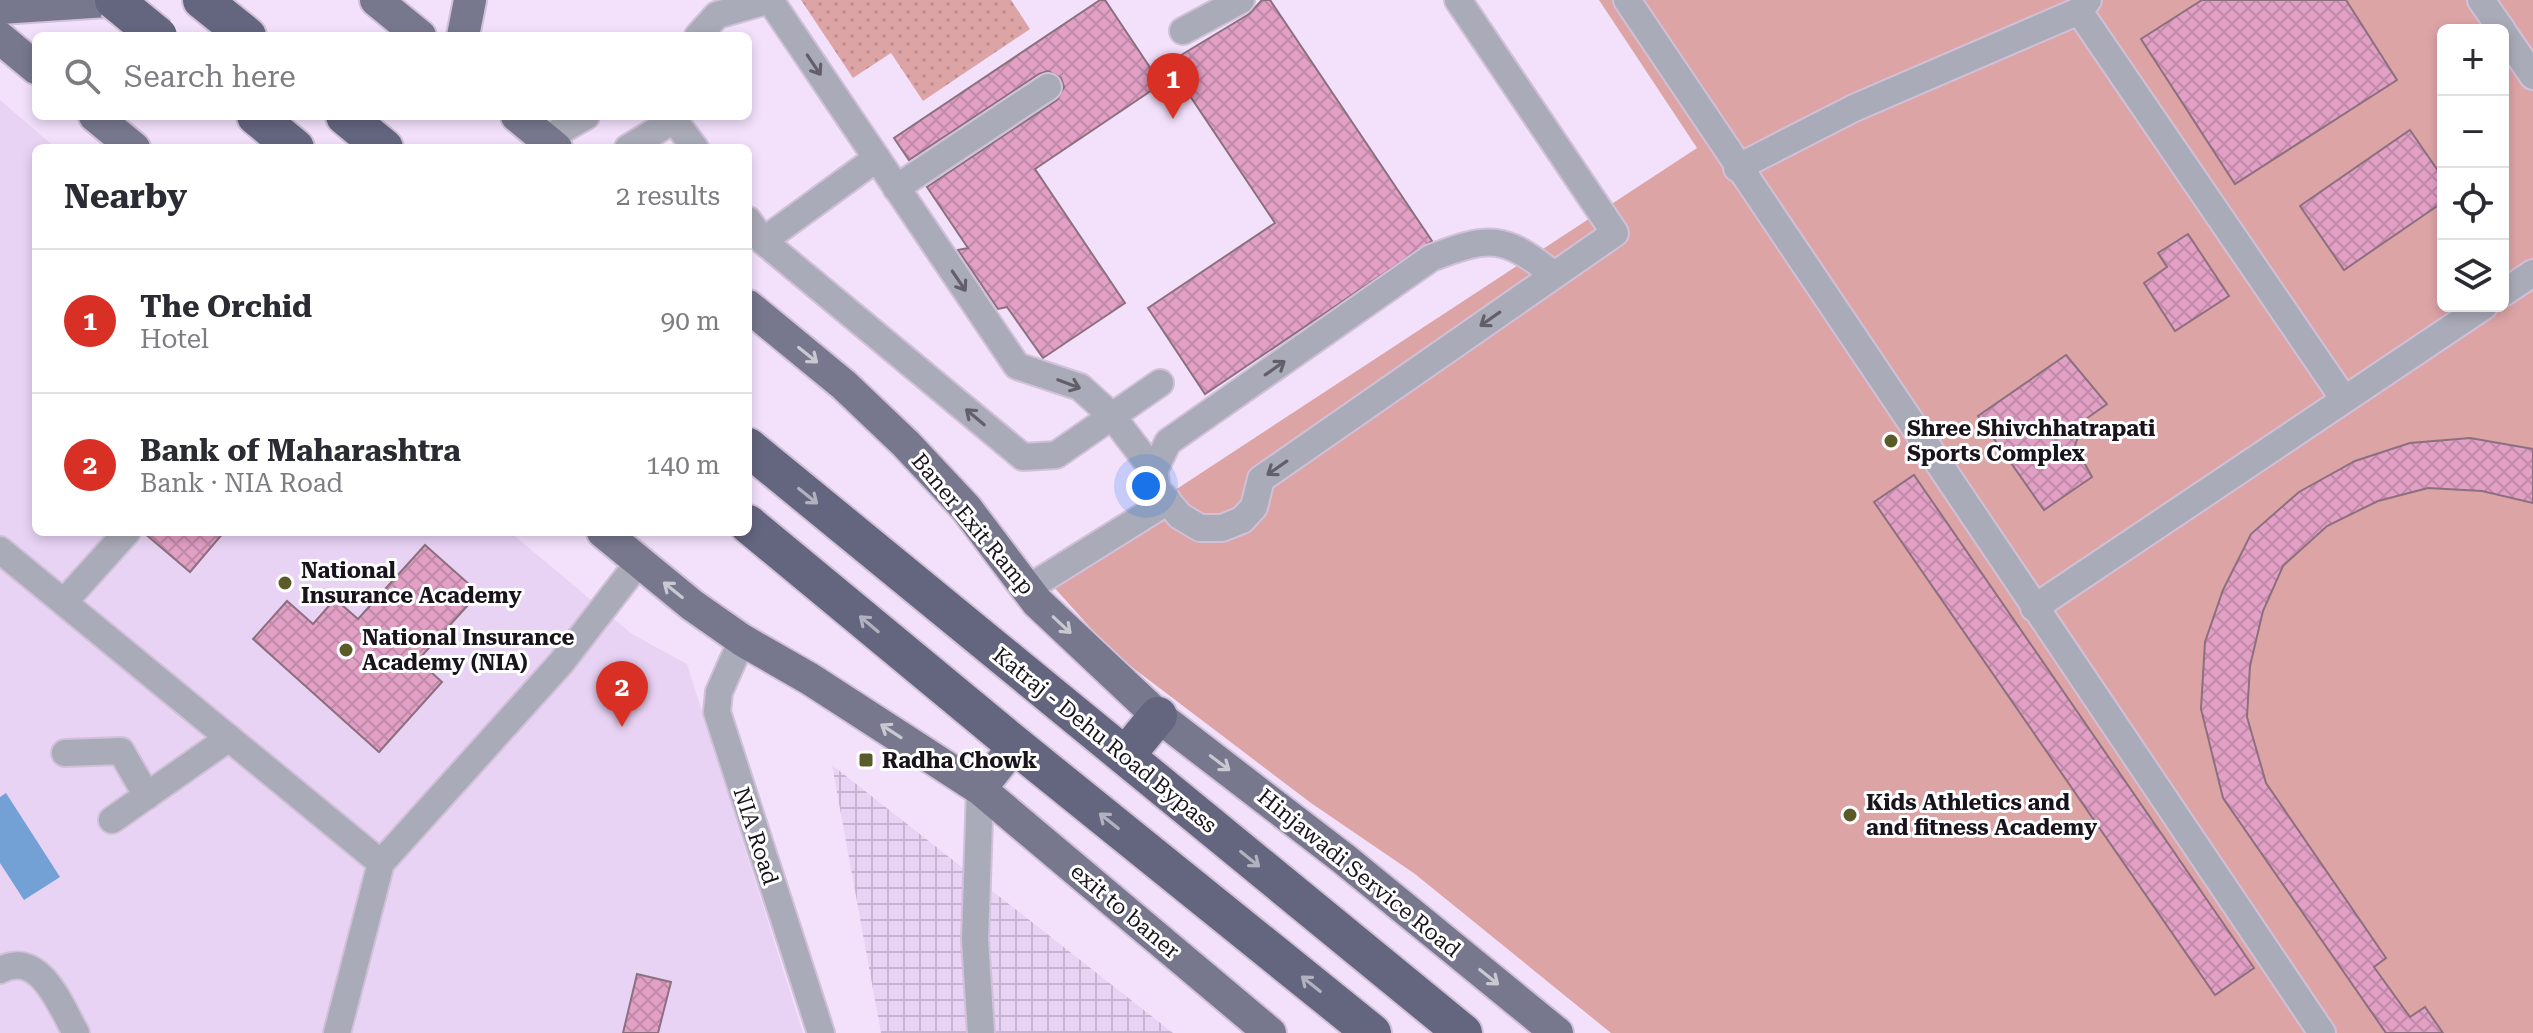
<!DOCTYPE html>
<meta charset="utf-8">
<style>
:root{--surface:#fff;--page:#f7f7f7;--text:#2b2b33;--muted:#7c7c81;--line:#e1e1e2;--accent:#d93025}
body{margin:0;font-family:"Roboto Serif",serif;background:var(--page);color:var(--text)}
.controls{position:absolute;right:24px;top:24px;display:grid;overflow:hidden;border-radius:12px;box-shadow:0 4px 12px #0003}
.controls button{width:72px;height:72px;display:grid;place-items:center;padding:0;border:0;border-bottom:2px solid var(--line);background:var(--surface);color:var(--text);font:40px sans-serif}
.you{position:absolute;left:1146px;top:486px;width:28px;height:28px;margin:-20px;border:6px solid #fff;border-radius:50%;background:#1a73e8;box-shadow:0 0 0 12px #1a73e833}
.badge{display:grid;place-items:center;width:52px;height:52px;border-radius:50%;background:var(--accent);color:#fff;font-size:26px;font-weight:700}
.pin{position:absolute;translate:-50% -66px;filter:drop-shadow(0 2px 4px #0008)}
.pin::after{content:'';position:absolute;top:42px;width:28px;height:24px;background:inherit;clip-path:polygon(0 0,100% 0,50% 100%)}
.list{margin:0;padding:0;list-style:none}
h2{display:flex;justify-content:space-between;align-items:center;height:104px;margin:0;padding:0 32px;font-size:34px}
h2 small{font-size:26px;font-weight:400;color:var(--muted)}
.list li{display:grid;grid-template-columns:52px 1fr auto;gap:24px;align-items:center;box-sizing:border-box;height:144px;padding:0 32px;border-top:2px solid var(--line)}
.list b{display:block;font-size:30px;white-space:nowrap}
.list p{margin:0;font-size:26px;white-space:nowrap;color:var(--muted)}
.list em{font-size:26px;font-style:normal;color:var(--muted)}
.icon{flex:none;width:44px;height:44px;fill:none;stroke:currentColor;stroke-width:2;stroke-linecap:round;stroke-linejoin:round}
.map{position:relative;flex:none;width:2533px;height:1033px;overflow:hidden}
.search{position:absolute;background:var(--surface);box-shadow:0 4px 12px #0003;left:32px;top:32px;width:720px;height:88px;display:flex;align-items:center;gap:20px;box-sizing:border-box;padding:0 28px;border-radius:12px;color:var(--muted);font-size:30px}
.panel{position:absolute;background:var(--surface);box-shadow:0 4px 12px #0003;left:32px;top:144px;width:720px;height:392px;border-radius:12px}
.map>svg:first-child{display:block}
</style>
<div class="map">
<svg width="2533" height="1033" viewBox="0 0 2533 1033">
<defs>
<pattern id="industrial-grid" width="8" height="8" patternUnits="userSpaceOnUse" patternTransform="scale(2)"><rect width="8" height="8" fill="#e9d3f5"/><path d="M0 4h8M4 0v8" fill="none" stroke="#c7b4d1"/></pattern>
<pattern id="grass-dots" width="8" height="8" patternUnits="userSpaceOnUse" patternTransform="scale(2)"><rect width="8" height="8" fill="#dda4a6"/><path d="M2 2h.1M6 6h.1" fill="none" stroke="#bd8c8e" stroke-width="1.8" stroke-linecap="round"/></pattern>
<pattern id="building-cross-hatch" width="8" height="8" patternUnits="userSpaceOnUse" patternTransform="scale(2)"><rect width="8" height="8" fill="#e2a0c5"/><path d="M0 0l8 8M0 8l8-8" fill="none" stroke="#c189a9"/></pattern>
</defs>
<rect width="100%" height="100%" fill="#f3e1fc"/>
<path fill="#e9d3f5" d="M0 100 56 148H36V532H510L632 634 687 664 803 1033H0Z"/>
<path fill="url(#industrial-grid)" d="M832 765 1173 1033H881Z"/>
<path fill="url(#grass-dots)" d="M801 0H1011L1030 29 923 101 891 53 853 78Z"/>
<path fill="#dda4a6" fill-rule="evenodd" d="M1599 0H2533V1033H1611L1415 874 1311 803 1112 652 1044 576 1697 148ZM2443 30H2503V306H2443Z"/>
<path fill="#73a1d5" d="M6 793 60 877 24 900 0 863V797Z"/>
<path fill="url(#building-cross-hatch)" stroke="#8c707f" stroke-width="2" d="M1100 0H1105L1161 84 1035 169 1125 303 1043 358 1007 307 998 309 958 250 968 248 927 187 1057 100 1064 87 1061 78 1048 71 1039 74 909 160 894 138Z
M1262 0H1270L1432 241 1205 394 1148 308 1275 223 1168 63 1249 14Z
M2202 0H2346L2397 80 2235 184 2141 39Z
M2410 130 2443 178V202L2344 270 2300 206Z
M2188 234 2229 296 2175 331 2144 283 2167 267 2158 253Z
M2066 355 2107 404 2083 421 2075 446 2092 477 2044 510 1978 416Z
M2470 438 2533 449V503L2482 491 2428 488 2378 501 2327 526 2283 566 2263 611 2250 666 2247 717 2266 783 2386 958 2374 967 2410 1017 2425 1007 2443 1033H2386L2223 798 2201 709 2205 642 2223 590 2251 534 2299 492 2355 461 2410 443Z
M1914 475 2254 968 2215 995 1874 502Z
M143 532H224L190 572Z
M425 545 479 593 418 660 442 682 379 752 253 639 287 601 313 624 335 599 358 619Z
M637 974 671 982 658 1033H623Z"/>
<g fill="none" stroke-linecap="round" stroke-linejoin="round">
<g stroke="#d0c0d8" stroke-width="30">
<path id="minor" d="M770 0 1017 366 1080 387 1112 416 1154 471 1157 489 1180 516 1200 528H1222L1242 520 1254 507 1261 479 1615 233 1458 0
M1627 0 2322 1033
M2481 0 2502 30
M2079 11 2344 399
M1183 31 1241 0
M2503 32 2533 76
M698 36 717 15 770 0
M671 116 695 148
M546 139 586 116
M628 148 674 120
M1737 168 1854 108 2079 11 2088 0
M896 188 1048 87
M748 220 763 241 1023 457 1056 455 1160 383
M763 241 877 158
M2503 293 2533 273
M1154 471 1168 442 1431 258C1490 235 1504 235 1554 275
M0 550 381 863
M1027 589 1168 501
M64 602 127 532
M2034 608 2484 306
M742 640 719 692 717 712 821 1033
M65 753 121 751 147 796
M980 789 975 940 981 1033
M112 820 229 738
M0 970C40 949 60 1005 76 1033
M337 1033 381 863 561 663 639 562"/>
</g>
<g stroke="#d0c0d8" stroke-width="36">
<path id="major" d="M376 0 420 36
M0 8 122 0
M463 36 470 0
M0 38 36 68
M95 116 134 148
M517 116 556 148
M748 306 844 385 906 444 966 508 1037 602 1158 716 1344 859 1557 1033
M603 532 692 605 742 640 810 679 980 789 1270 1033
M980 789 1015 745"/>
</g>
<g stroke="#d0c0d8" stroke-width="42">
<path id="highway" d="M202 0 247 36
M256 116 295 148
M345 116 384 148
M748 447 1463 1033
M748 524 1015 745 1372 1033
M1125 756 1158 716"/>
</g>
<use href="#minor" stroke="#aaabb8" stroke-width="26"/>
<use href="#major" stroke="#77788e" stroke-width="32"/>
<use href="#highway" stroke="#64657f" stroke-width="38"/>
<g stroke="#d0c0d8" stroke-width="42" stroke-linecap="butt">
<path id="highway-bridge" d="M114 0 158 36"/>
</g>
<use href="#highway-bridge" stroke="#64657f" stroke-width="38"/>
</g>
<defs><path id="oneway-shaft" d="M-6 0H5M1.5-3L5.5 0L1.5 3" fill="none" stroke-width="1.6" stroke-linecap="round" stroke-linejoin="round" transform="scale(2)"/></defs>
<g stroke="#625f6a">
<use href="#oneway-shaft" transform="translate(814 65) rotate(56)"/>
<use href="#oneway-shaft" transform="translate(959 281) rotate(56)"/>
<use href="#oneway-shaft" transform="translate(1490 319) rotate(145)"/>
<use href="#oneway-shaft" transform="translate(1275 368) rotate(-35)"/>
<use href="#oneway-shaft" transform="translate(1069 384) rotate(21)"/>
<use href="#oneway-shaft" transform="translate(975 417) rotate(-140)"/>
<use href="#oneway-shaft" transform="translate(1277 468) rotate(145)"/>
</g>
<g stroke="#c9c9d2">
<use href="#oneway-shaft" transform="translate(808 355) rotate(39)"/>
<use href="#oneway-shaft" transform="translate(673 590) rotate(-141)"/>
<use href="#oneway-shaft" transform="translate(1062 625) rotate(43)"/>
<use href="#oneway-shaft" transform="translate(891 731) rotate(-147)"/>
<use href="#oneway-shaft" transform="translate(1220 763) rotate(37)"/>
<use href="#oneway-shaft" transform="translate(1489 977) rotate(39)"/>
</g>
<g stroke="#b2b2bf">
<use href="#oneway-shaft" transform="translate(808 496) rotate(39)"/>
<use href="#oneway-shaft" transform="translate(869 624) rotate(-140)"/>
<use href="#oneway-shaft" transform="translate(1109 821) rotate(-141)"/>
<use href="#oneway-shaft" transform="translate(1250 859) rotate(39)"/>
<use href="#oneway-shaft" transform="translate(1311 984) rotate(-141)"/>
</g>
<g fill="#5a5b28" stroke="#fff" stroke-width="3">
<circle cx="1891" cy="441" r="8"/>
<circle cx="285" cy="583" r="8"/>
<circle cx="346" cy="650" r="8"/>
<rect x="858" y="752" width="16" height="16" rx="4"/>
<circle cx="1850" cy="815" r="8"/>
</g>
<g text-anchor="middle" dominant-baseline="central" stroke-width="6" stroke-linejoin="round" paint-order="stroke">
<g font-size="22" font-weight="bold" fill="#19131c" stroke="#fff" text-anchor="start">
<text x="1907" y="428">Shree Shivchhatrapati<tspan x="1907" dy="25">Sports Complex</tspan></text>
<text x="301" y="570">National<tspan x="301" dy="25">Insurance Academy</tspan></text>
<text x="362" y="637">National Insurance<tspan x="362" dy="25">Academy (NIA)</tspan></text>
<text x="882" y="760">Radha Chowk</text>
<text x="1866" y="802">Kids Athletics and<tspan x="1866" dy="25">and fitness Academy</tspan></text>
</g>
<g font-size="22" fill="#19131c" stroke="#fff">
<text transform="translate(973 524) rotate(50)">Baner Exit Ramp</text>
<text transform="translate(1105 740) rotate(39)">Katraj - Dehu Road Bypass</text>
<text transform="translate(756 836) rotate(72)">NIA Road</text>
<text transform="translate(1359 873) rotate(39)">Hinjawadi Service Road</text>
<text transform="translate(1125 911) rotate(40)">exit to baner</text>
</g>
</g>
</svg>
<div class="controls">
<button>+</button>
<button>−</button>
<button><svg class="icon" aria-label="locate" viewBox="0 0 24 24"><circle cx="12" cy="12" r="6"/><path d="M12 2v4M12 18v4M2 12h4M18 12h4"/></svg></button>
<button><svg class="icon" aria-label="layers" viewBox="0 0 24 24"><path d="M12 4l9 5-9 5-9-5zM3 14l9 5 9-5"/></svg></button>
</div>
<div class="you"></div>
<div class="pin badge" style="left:1173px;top:119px">1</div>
<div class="pin badge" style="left:622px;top:727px">2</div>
<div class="search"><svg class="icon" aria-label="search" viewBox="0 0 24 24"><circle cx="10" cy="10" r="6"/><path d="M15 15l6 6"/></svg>Search here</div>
<section class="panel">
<h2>Nearby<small>2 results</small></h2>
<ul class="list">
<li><span class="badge">1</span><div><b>The Orchid</b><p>Hotel</p></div><em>90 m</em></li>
<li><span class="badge">2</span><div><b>Bank of Maharashtra</b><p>Bank · NIA Road</p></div><em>140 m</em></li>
</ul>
</section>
</div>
